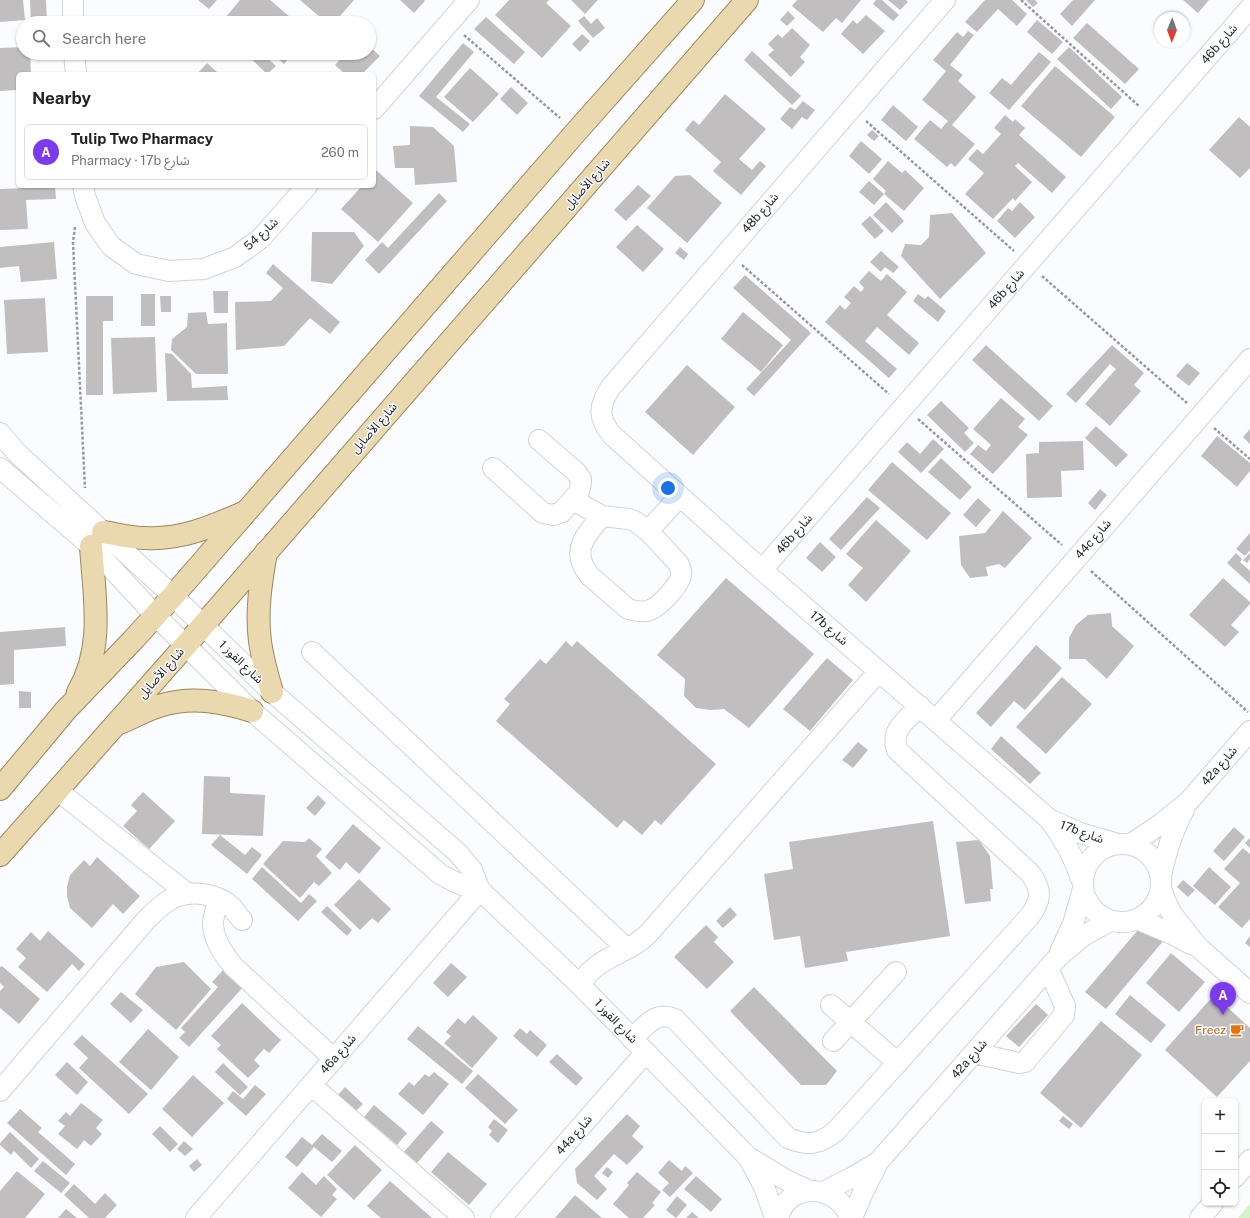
<!DOCTYPE html>
<meta charset="utf-8">
<style>
:root{--surface:#fff;--page:#f2f2f2;--text:#222;--muted:#767676;--line:#e0e0e0;--accent:#7c3aed}
body{margin:0;font-family:"Public Sans","Noto Sans Arabic",sans-serif;background:var(--page);color:var(--text)}
.controls{position:absolute;right:12px;bottom:12px;display:grid;overflow:hidden;border-radius:6px;box-shadow:0 1px 3px #0004}
.controls button{width:36px;height:36px;display:grid;place-items:center;padding:0;border:0;border-bottom:1px solid var(--line);background:var(--surface);color:var(--text);font:20px sans-serif}
.compass{position:absolute;left:1154px;top:12px;width:36px;height:36px;border-radius:50%;background:var(--surface);box-shadow:0 1px 3px #0004;rotate:181deg}
.you{position:absolute;left:668px;top:488px;width:14px;height:14px;margin:-10px;border:3px solid #fff;border-radius:50%;background:#1a73e8;box-shadow:0 0 0 6px #1a73e833}
.badge{display:grid;place-items:center;width:26px;height:26px;border-radius:50%;background:var(--accent);color:#fff;font-size:13px;font-weight:700}
.pin{position:absolute;translate:-50% -33px;filter:drop-shadow(0 1px 2px #0008)}
.pin::after{content:'';position:absolute;top:21px;width:14px;height:12px;background:inherit;clip-path:polygon(0 0,100% 0,50% 100%)}
.list{margin:0;padding:0;list-style:none}
h2{display:flex;justify-content:space-between;align-items:center;height:52px;margin:0;padding:0 16px;font-size:17px}
h2 small{font-size:13px;font-weight:400;color:var(--muted)}
.list li{display:grid;grid-template-columns:26px 1fr auto;gap:12px;align-items:center;box-sizing:border-box;height:56px;margin:0 8px 8px;padding:0 8px;border:1px solid var(--line);border-radius:6px}
.list b{display:block;font-size:15px;white-space:nowrap}
.list p{margin:0;font-size:13px;white-space:nowrap;color:var(--muted)}
.list em{font-size:13px;font-style:normal;color:var(--muted)}
.icon{flex:none;width:22px;height:22px;fill:none;stroke:currentColor;stroke-width:2;stroke-linecap:round;stroke-linejoin:round}
.map{position:relative;flex:none;width:1250px;height:1218px;overflow:hidden}
.search{position:absolute;background:var(--surface);box-shadow:0 1px 3px #0004;left:16px;top:16px;width:360px;height:44px;display:flex;align-items:center;gap:10px;box-sizing:border-box;padding:0 14px;border-radius:22px;color:var(--muted);font-size:15px}
.panel{position:absolute;background:var(--surface);box-shadow:0 1px 3px #0004;left:16px;top:72px;width:360px;height:116px;border-radius:6px}
.map>svg:first-child{display:block}
</style>
<div class="map">
<svg width="1250" height="1218" viewBox="0 0 1250 1218">
<rect width="100%" height="100%" fill="#fafcff"/>
<path fill="#d5f3c7" d="M1250 1204V1218H1238Z"/>
<path fill="#c1bebf" d="M0 0H23L25 20 0 22Z
M30 0H46L47 23H31Z
M198 0H217L209 9Z
M240 0H270L297 23H221Z
M300 0H354L334 23H327Z
M400 0H424L425 1 414 13Z
M509 0H549L546 3 571 26 542 58 495 15Z
M571 0H598L585 14Z
M797 0H861L842 23 836 18 823 32 792 6Z
M876 0H882L899 15 893 21 873 4Z
M888 0H906L908 2 900 10Z
M985 0H1012L1027 14 1017 26 998 9 977 32 965 22Z
M1026 0H1035L1038 3 1033 7Z
M1073 0H1095L1072 26 1060 14Z
M1183 0H1209L1198 13Z
M788 11 795 18 787 26 780 20Z
M866 15 885 31 863 54 841 34 853 20 857 24Z
M584 16 591 24 597 18 605 28 593 38 578 21Z
M486 17 525 52 514 64 474 29Z
M1037 20 1063 42 1052 54 1027 32Z
M1087 23 1139 69 1125 84 1073 38Z
M792 28 810 45 800 57 805 62 791 77 768 55 774 50 768 44 778 34 782 38Z
M968 31 974 35 950 65 963 75 958 81 976 97 952 125 975 144 955 167 951 163 947 167 914 139 930 120 941 129 948 121 922 100 946 71 933 60 957 32 963 37Z
M582 34 590 41 580 52 572 44Z
M463 43 474 52 436 97 470 124 463 132 419 96Z
M369 46 380 56 362 74H345L335 65 346 53H369Z
M23 47V53H30L31 74H18V90L0 91V48Z
M1069 47 1122 97 1111 109 1057 59Z
M752 51 801 96 792 105 744 60Z
M1039 52 1051 62 1009 110 989 93 1002 78 1011 85Z
M247 53H262L276 66 267 74 246 54Z
M272 53H293L284 64Z
M207 63 217 72 215 74H197Z
M1055 66 1115 117 1081 157 1021 106Z
M470 68 499 94 473 122 444 97Z
M511 87 528 103 517 115 500 99Z
M725 94 766 129 739 159 752 170 760 161 766 166 741 195 713 171 721 162 685 130 693 120 699 125Z
M803 101 815 110 807 120 802 117 792 129 780 119 790 107 795 110Z
M893 105 918 127 906 141 881 120Z
M1005 115 1013 122 1015 119 1025 128 1019 135 1066 177 1052 193 1018 163 1015 166 1032 182 1015 201 1013 198 993 219 965 194 984 173 968 159 977 149 983 154 1001 134 994 128Z
M1239 117 1250 127V168L1240 178 1209 150Z
M410 126 433 127 454 146 457 182 415 185 414 168H395L393 146 410 145Z
M872 130 879 136 874 141 867 135Z
M861 141 882 159 869 174 849 156Z
M888 161 902 173 905 170 924 188 904 211 884 194 886 191 873 179Z
M376 170 413 203 378 242 341 209 362 186H374V172Z
M690 175 722 203 687 243 647 208 675 176Z
M869 181 884 194 874 205 859 192Z
M638 185 651 196 626 221 614 210Z
M26 186H55L56 199 26 200 28 229 0 230V189L26 188Z
M439 193 447 201 379 274 365 260 382 242 388 248Z
M886 202 904 221 892 233 873 215Z
M1020 202 1035 217 1015 238 997 221 1008 208 1012 211Z
M952 213 986 253 940 299 901 256 905 244 921 245 929 237 930 215Z
M870 216 884 231 875 239 861 224Z
M637 225 664 249 643 272 616 247Z
M312 232H354L364 246 332 284 311 281Z
M54 242 57 279 21 282 19 266 0 268V247Z
M680 247 688 254 684 260 675 253Z
M881 251 899 267 893 273 885 267 881 272 870 262Z
M273 264 340 322 330 334 310 318 284 346 236 350 235 302 271 301 283 288 266 273Z
M869 271 881 281 887 274 907 292 887 315 919 343 909 355 877 327 865 341 897 369 889 378 825 322 840 305 845 310 851 303 844 297 854 286 861 292 864 288 859 282Z
M745 275 811 333 754 396 746 389 791 340 733 288Z
M213 291H228V313H214Z
M141 294H155V326H141Z
M918 294 925 299 928 296 946 311 938 322 913 301Z
M86 296H113V321H103V395H86Z
M160 296H171V312H161Z
M45 298 48 352 7 354 4 300Z
M206 312 208 324 227 323 228 374H196L171 350 172 339 187 327 188 313Z
M743 312 783 345 761 372 721 339Z
M155 337 157 392 113 394 111 338Z
M986 345 1053 406 1039 421 972 360Z
M1112 345 1144 373 1134 385 1141 391 1110 426 1085 404 1116 369 1110 364 1076 403 1066 394Z
M165 353 172 354 191 374 192 388 227 386 228 400 167 401Z
M1187 363 1200 373 1189 386 1176 376Z
M687 365 735 407 693 455 645 412Z
M1001 398 1025 419 1018 427 1028 435 993 474 970 454 978 445 986 451 991 445 973 429Z
M941 401 969 428 964 433 974 443 965 452 927 415Z
M1096 426 1128 455 1116 467 1085 438Z
M1250 429V444L1243 437Z
M1217 436 1250 463V471L1237 487 1201 456Z
M933 439 944 449 921 473 898 452 907 442 920 454Z
M1083 441 1084 470 1061 471 1062 497 1027 498 1026 454 1039 453V442Z
M941 458 972 487 960 500 928 472Z
M892 462 951 513 927 540 868 490Z
M1100 489 1107 495 1095 510 1088 503Z
M867 497 880 508 841 550 829 539Z
M978 498 991 510 976 527 963 515Z
M1003 511 1032 538 1005 568 999 564 986 567 988 576 970 578 961 565 959 536 985 533Z
M876 520 911 551 866 602 848 585 863 568 846 554Z
M1250 533V550L1245 556 1236 549Z
M820 542 836 557 822 572 806 558Z
M1236 553 1242 559 1240 562 1250 571V584L1227 563Z
M1250 553V559L1247 563 1243 560Z
M726 578 814 654 749 728 724 709 710 710 696 708 684 696 685 679 657 655Z
M1223 578 1250 602V604L1231 625 1239 632 1225 647 1189 615Z
M1111 613 1112 626 1134 646 1107 679 1085 659H1069V638L1076 625 1088 615Z
M65 627 66 646 14 650V684L0 685V632Z
M566 641 572 647 577 641 716 764 661 825 655 820 642 835 624 820 617 828 496 721 510 704 504 699 540 659 546 664Z
M1036 645 1062 668 1025 710 1014 701 991 727 976 713Z
M827 658 853 680 810 731 783 709Z
M1062 677 1092 704 1046 754 1016 727Z
M19 691 31 692V708H19Z
M1001 736 1041 773 1030 784 991 749Z
M858 742 868 750 853 768 842 760Z
M204 776 230 777V793L265 795 263 836 202 834Z
M143 792 175 821 149 849 123 826 137 811 131 805Z
M318 795 326 803 315 816 306 808Z
M933 821 950 936 846 952 848 961 805 968 800 936 774 940 764 874 793 869 789 842Z
M353 824 381 848 359 874 346 862 340 870 325 857Z
M1234 827 1245 837 1224 861 1213 851Z
M220 835 245 855 252 847 262 855 247 874 211 845Z
M309 838 322 849 316 856 332 873 319 886 314 882 300 898 263 864 283 841 305 842Z
M1250 838V848L1245 843Z
M979 840 990 856 993 889H990L991 901 965 904 956 842Z
M1243 848 1250 854V919L1242 928 1218 907 1240 883 1224 869Z
M97 857 140 896 123 914 113 904 92 928 70 908 67 896V887L70 875 84 860 90 866Z
M262 867 301 903 309 894 317 901 298 921 252 879Z
M1209 867 1231 887 1215 905 1193 886Z
M359 879 391 909 378 923 372 918 360 930 334 905Z
M1183 880 1195 890 1188 897 1177 887Z
M327 906 352 930 347 936 321 912Z
M730 907 737 915 723 928 716 921Z
M1144 923 1164 940 1106 1009 1085 992Z
M706 925 718 937 714 942 734 962 707 989 674 957Z
M48 931 85 964 79 971 72 964 47 992 18 967 26 958 16 949 31 932 40 941Z
M1250 936V947L1245 943Z
M1171 953 1205 982 1179 1012 1146 983Z
M184 962 211 989 176 1030 135 994 156 967Z
M451 963 467 977 448 997 433 983Z
M2 966 40 999 19 1024 0 1008V991L4 987 0 983V967Z
M225 968 245 985 189 1047 179 1038 185 1032 181 1028 218 987 212 982Z
M754 987 837 1071 826 1085H801L730 1011Z
M121 992 143 1010 131 1023 110 1004Z
M1130 995 1166 1025 1151 1043 1115 1014Z
M1214 995 1250 1028V1061L1217 1097 1165 1050Z
M242 1003 281 1040 269 1053 264 1049 254 1060 260 1066 248 1078 217 1049 221 1045 211 1036Z
M1036 1004 1048 1015 1019 1047 1006 1036Z
M473 1015 498 1038 472 1068 444 1043 451 1036 446 1032 458 1018 465 1024Z
M1101 1021 1142 1055 1081 1128 1040 1093Z
M418 1026 473 1071 462 1084 407 1039Z
M520 1028 527 1034 530 1030 547 1045 537 1057 513 1036Z
M148 1029 179 1057 151 1090 119 1062Z
M82 1035 148 1094 129 1114 79 1068 88 1058 73 1044Z
M557 1054 583 1078 576 1086 549 1062Z
M67 1062 88 1082 77 1095 55 1075Z
M223 1063 248 1087 240 1095 215 1072Z
M434 1072 449 1084 423 1115 398 1094 409 1082 414 1086 425 1074 429 1077Z
M478 1074 518 1110 505 1124 465 1088Z
M193 1075 224 1103 192 1137 162 1109Z
M255 1085 266 1094 246 1116 227 1099 233 1091 243 1099Z
M345 1087 363 1104 355 1112 338 1095Z
M81 1103 103 1120 96 1128 102 1134 91 1146 84 1140 77 1149 58 1134 65 1126 58 1121 66 1112 70 1116Z
M374 1105 407 1133 397 1145 364 1117Z
M20 1109 42 1128 38 1132 75 1164 66 1175 7 1123Z
M627 1114 640 1126 632 1136 644 1147 627 1165 614 1154 594 1176 607 1189 597 1200 577 1183 575 1169Z
M1063 1116 1073 1124 1069 1129 1059 1121Z
M494 1119 508 1130 498 1143 489 1135 492 1131 488 1127Z
M431 1121 444 1132 417 1163 404 1152Z
M160 1126 178 1144 170 1152 152 1134Z
M10 1132 39 1159 31 1168 14 1151 11 1155 0 1145V1143Z
M322 1134 342 1151 332 1162 314 1147 297 1167 285 1157 302 1137 312 1145Z
M184 1141 193 1149 185 1156 177 1149Z
M355 1145 382 1170 354 1200 327 1175Z
M448 1152 487 1184 469 1205 431 1172Z
M197 1159 202 1165 194 1172 189 1166Z
M669 1160 682 1171 685 1166 693 1173 670 1197 662 1190 669 1183 658 1173Z
M43 1161 70 1183 61 1193 34 1171Z
M607 1167 613 1172 608 1178 602 1173Z
M17 1171 45 1194 25 1218H0V1191Z
M302 1172 316 1185 324 1176 337 1189 332 1195 337 1199 321 1217 288 1188Z
M637 1172 661 1192 652 1203 655 1205 643 1218H629L613 1204 629 1185 627 1183Z
M696 1176 722 1199 711 1212 684 1189Z
M390 1181 432 1218H381L367 1206Z
M74 1184 95 1204 105 1193 117 1205 105 1218H89L64 1195Z
M575 1195 602 1218H555Z
M677 1196 687 1205 676 1218 666 1210Z
M66 1209 77 1218H58Z
M692 1212 699 1218H686Z"/>
<g fill="none" stroke-linecap="round" stroke-linejoin="round">
<g stroke="#d1d3d6" stroke-width="22">
<path id="minor" d="M73 0V23
M945 0 611 387C599 405 597 417 612 435L762 570 1049 819C1063 838 1074 856 1081 879
M74 53 76 74
M374 109 469 0
M83 186 85 196 95 223 111 246 136 264 169 271 204 269 235 257 260 239 307 186
M0 433 17 453 173 596 272 692 458 853 472 870 480 890 580 985 748 1157 788 1181 810 1191
M0 468 91 546 155 615 252 711 440 874C453 882 465 887 480 890
M493 468 543 513 553 515 562 512 579 492 581 483V479L576 472 539 440
M573 500 602 516 629 519 636 522 648 531 678 563C680 567 682 571 681 575 680 585 659 607 650 610 643 613 635 611 628 609L590 576C569 551 586 535 602 516
M648 531 680 496
M762 570 1250 8
M312 652 627 949
M936 720 1250 359
M57 790 188 894
M1051 820 1080 833 1115 843
M1083 883a39 39 0 1 1 78 0a39 39 0 1 1-78 0Z
M1131 844 1161 824 1189 801 1250 731
M1161 876C1166 853 1172 831 1184 810
M1161 889 1166 902 1172 914 1197 946 1250 993
M219 899C217 906 213 916 213 923 213 940 224 955 234 967L334 1059
M1137 919 1172 934 1191 944
M1060 952 1073 924 1083 889
M580 985C597 955 626 956 648 934L879 671
M831 1005 898 1063
M632 1039C645 1027 655 1010 675 1019L788 1138C808 1146 818 1145 835 1132L1030 916C1042 899 1042 889 1030 873L897 750C890 729 907 720 920 706
M833 1041 896 972
M974 1053 1019 1063 1025 1062 1064 1015 1065 1006 1048 968
M311 1085 464 1218
M0 1091 146 920C154 912 163 903 173 898 192 890 216 893 232 907 235 911 238 916 242 920
M749 1158 765 1189 775 1218
M1235 1177 1250 1160
M823 1192 853 1177 878 1162
M196 1218 480 890
M501 1218 646 1052
M778 1218C788 1181 837 1183 850 1218
M852 1218 864 1190 879 1161 1059 956 1083 936 1110 921
M1200 1218 1213 1203"/>
</g>
<g stroke="#9c895c" stroke-width="24">
<path id="major" d="M103 532C117 534 131 538 145 538 180 540 211 527 243 513
M266 552C261 581 256 611 260 641 262 658 267 675 272 692
M78 692C105 647 94 595 91 546
M122 722C134 717 146 710 159 706 191 696 221 701 252 711
M0 789 65 711 133 640 173 596 576 132 693 0
M0 855 186 645 747 0"/>
</g>
<path stroke="#98999c" stroke-width="2.5" stroke-dasharray="3 2" stroke-linecap="butt" d="M1021 0 1140 107
M464 35 560 118
M866 121 1014 251
M75 227 73 242 85 488
M742 265 889 394
M1042 276 1187 403
M918 419 1062 545
M1214 428 1250 459
M1091 571 1248 712"/>
<use href="#minor" stroke="#fff" stroke-width="20"/>
<use href="#major" stroke="#ead8af" stroke-width="22"/>
</g>
<defs>
<g id="cafe-bare" transform="scale(1.08)"><path d="M-5.5-4.5H6V0H3Q3 3.5 0 3.5H-2.5Q-5.5 3.5-5.5 0ZM3-3.2v2h1.7v-2ZM-6 4.5H4V6H-6Z" fill="#e8710a" stroke="#fafcff" stroke-width="2.5" paint-order="stroke"/></g>
</defs>
<g fill-rule="evenodd">
<use href="#cafe-bare" x="1237" y="1030"/>
</g>
<g text-anchor="middle" dominant-baseline="central" stroke-width="3" stroke-linejoin="round" paint-order="stroke">
<g font-size="12" fill="#262627" stroke="#fafcff">
<text transform="translate(1219 44) rotate(-49)">46b شارع</text>
<text transform="translate(587 184) rotate(-49)">شارع الأصايل</text>
<text transform="translate(760 213) rotate(-49)">48b شارع</text>
<text transform="translate(261 234) rotate(-43)">شارع 54</text>
<text transform="translate(1006 289) rotate(-49)">46b شارع</text>
<text transform="translate(374 428) rotate(-49)">شارع الأصايل</text>
<text transform="translate(794 534) rotate(-49)">46b شارع</text>
<text transform="translate(1093 539) rotate(-49)">44c شارع</text>
<text transform="translate(829 628) rotate(41)">17b شارع</text>
<text transform="translate(241 662) rotate(44)">شارع القوز 1</text>
<text transform="translate(161 673) rotate(-49)">شارع الأصايل</text>
<text transform="translate(1219 766) rotate(-49)">42a شارع</text>
<text transform="translate(1082 832) rotate(20)">17b شارع</text>
<text transform="translate(616 1021) rotate(46)">شارع القوز 1</text>
<text transform="translate(338 1054) rotate(-49)">46a شارع</text>
<text transform="translate(969 1059) rotate(-49)">42a شارع</text>
<text transform="translate(574 1135) rotate(-49)">44a شارع</text>
</g>
<g font-size="12" fill="#c56008" stroke="#fafcff" text-anchor="end">
<text x="1226" y="1030">Freez</text>
</g>
</g>
</svg>
<div class="controls">
<button>+</button>
<button>−</button>
<button><svg class="icon" aria-label="locate" viewBox="0 0 24 24"><circle cx="12" cy="12" r="6"/><path d="M12 2v4M12 18v4M2 12h4M18 12h4"/></svg></button>
</div>
<svg class="compass" viewBox="-18 -18 36 36"><path d="M0-13l5 13h-10z" fill="#e53935"/><path d="M0 13l5-13h-10z" fill="#767676"/></svg>
<div class="you"></div>
<div class="pin badge" style="left:1223px;top:1015px">A</div>
<div class="search"><svg class="icon" aria-label="search" viewBox="0 0 24 24"><circle cx="10" cy="10" r="6"/><path d="M15 15l6 6"/></svg>Search here</div>
<section class="panel">
<h2>Nearby<small></small></h2>
<ul class="list">
<li><span class="badge">A</span><div><b>Tulip Two Pharmacy</b><p>Pharmacy · 17b شارع</p></div><em>260 m</em></li>
</ul>
</section>
</div>
